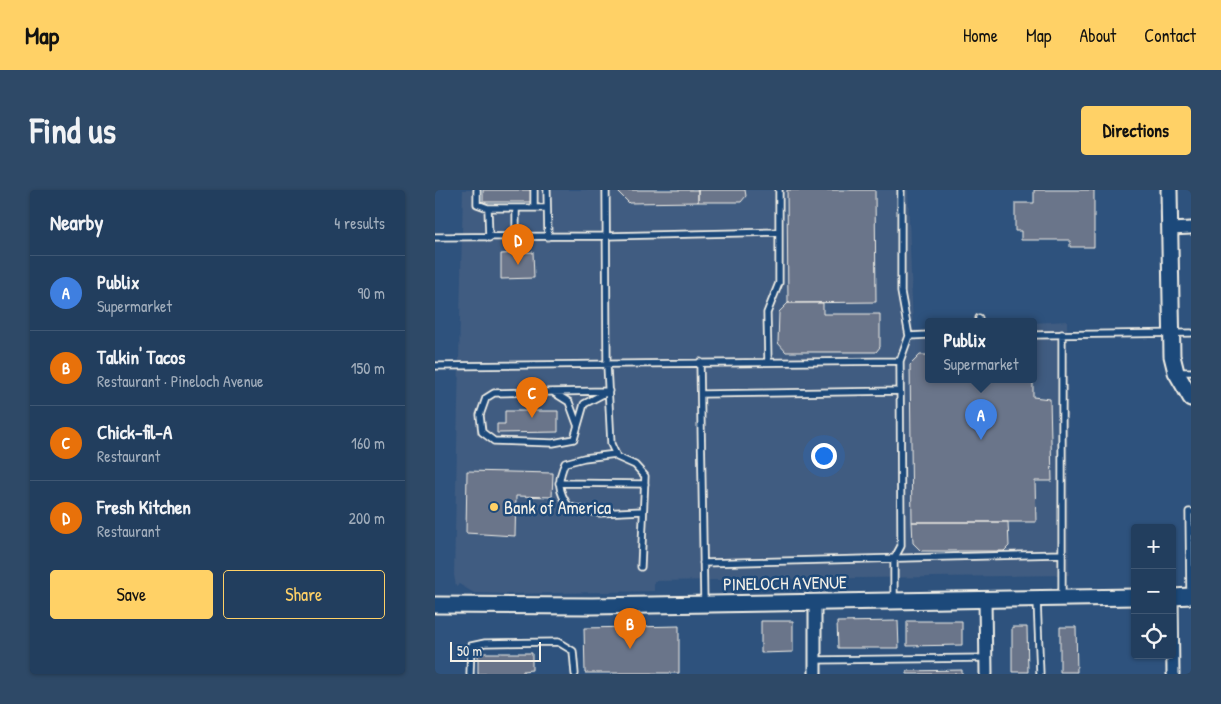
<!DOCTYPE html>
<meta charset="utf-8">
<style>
:root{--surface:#223e5e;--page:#2e4967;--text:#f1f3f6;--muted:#a2aebc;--line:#3f5773;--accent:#ffd166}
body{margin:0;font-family:"Patrick Hand",sans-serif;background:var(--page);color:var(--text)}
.controls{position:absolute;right:15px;bottom:15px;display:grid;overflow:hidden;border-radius:5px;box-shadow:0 1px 4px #0004}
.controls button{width:45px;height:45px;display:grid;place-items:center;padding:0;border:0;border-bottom:1px solid var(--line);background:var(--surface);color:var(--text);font:25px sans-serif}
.scale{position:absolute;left:15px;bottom:12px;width:91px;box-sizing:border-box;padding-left:5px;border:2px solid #f4f1e8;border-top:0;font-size:14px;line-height:18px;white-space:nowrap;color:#f4f1e8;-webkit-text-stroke:4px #1f4a7a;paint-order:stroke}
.you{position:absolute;left:388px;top:265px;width:18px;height:18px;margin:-12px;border:4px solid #fff;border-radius:50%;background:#1a73e8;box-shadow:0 0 0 8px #1a73e833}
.badge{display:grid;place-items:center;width:32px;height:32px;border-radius:50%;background:var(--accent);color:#fff;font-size:16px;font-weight:700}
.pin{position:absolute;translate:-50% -41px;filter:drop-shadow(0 1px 2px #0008)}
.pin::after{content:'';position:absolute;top:26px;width:18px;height:15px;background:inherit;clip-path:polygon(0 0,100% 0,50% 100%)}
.popup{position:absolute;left:490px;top:128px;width:112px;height:65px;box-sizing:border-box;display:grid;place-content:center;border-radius:5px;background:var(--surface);filter:drop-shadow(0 1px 4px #0005);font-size:16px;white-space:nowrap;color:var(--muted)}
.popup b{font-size:19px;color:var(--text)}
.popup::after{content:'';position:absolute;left:50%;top:100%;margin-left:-10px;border:10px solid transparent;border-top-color:var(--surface)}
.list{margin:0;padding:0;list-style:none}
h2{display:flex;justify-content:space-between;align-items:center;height:65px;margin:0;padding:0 20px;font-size:21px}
h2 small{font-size:16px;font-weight:400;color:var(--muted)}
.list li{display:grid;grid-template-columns:32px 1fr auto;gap:15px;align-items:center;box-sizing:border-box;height:75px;padding:0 20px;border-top:1px solid var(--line)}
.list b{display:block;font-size:19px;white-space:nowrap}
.list p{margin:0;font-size:16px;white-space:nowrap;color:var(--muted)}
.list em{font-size:16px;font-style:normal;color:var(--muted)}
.actions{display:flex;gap:10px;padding:15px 20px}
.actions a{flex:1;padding:11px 0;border:1px solid var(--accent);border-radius:5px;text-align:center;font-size:18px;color:var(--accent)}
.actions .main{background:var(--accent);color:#111}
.icon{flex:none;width:28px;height:28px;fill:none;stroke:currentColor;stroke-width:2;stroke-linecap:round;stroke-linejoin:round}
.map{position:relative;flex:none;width:756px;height:484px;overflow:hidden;border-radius:5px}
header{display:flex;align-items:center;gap:30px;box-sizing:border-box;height:70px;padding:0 25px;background:var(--accent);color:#111}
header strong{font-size:24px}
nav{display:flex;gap:28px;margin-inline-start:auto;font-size:18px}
.intro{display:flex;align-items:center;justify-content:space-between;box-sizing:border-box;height:120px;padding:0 30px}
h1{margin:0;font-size:35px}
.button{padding:12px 22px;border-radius:5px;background:var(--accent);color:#111;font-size:18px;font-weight:700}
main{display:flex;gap:30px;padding:0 30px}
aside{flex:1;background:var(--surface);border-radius:5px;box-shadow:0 1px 4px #0004}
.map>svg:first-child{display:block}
</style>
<header>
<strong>Map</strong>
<nav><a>Home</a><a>Map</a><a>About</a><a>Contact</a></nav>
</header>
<div class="intro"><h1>Find us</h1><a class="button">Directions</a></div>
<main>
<aside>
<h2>Nearby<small>4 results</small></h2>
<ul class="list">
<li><span class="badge" style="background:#3f7fe0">A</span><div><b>Publix</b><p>Supermarket</p></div><em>90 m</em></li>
<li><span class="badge" style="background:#e8710a">B</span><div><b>Talkin' Tacos</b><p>Restaurant · Pineloch Avenue</p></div><em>150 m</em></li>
<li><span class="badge" style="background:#e8710a">C</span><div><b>Chick-fil-A</b><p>Restaurant</p></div><em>160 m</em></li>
<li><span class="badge" style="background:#e8710a">D</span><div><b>Fresh Kitchen</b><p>Restaurant</p></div><em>200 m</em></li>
</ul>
<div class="actions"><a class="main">Save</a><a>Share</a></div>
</aside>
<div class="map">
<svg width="756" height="484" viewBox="0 0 756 484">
<rect width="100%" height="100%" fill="#2e527d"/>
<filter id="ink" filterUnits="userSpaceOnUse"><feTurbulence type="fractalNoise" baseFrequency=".02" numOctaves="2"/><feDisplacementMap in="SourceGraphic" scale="10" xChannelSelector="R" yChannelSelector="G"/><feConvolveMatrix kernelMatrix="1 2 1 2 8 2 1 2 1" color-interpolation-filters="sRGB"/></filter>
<g filter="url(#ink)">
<path fill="#405c81" d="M28 0H473L478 140H493L494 189H598L599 133 632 131 634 385 219 391V401L70 404 39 403 24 394 21 396 19 385Z"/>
<path fill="#6a748a" stroke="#f4f1e8" d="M48 0H96V12H48Z
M184 0H263V12L194 13 184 3Z
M263 0H310L311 6 306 12H263Z
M352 0H440L441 112 353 113Z
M599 0H659V57H635V50H586V41H580V13H599Z
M98 62 99 88 66 89V64Z
M353 113H388V124H445V157L441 162H351L343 153 344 122Z
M485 165H494V189H598V207L615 209 617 291H600L601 332H477L475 175Z
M70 221H123V242L62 243V234H70Z
M32 281 118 283 117 307 81 306 80 346 31 343Z
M477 332H573L574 356 569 361H486L478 353Z
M326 431H358V462L326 463Z
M463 431 464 458H403L402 432Z
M472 431H527V455L472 456Z
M244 436V483H150L149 438Z
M577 437H592L593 482H577Z
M625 437H641L642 482H625Z
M43 463H97V480L88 481V484H43Z
M527 480V484H472V481Z"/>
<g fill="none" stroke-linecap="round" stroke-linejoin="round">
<g stroke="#f4f1e8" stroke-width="9">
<path id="lane" d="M42 0V14L53 18H112
M99 0V18
M112 0 113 47
M171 0 172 175 176 254 182 267 200 275 210 286 206 377
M53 18 54 48
M0 47 172 46 344 42
M81 47V18
M544 128V131
M598 145 756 143
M474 146 494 145
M265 172 269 412
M333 172 332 123 344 93V0
M0 176 465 171
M743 182H756
M174 201 149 214 139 249 118 253 59 251 47 242 45 225 51 208 59 203Z
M118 202 134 212 142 234
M266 204 465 201
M181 264 149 268 130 273C122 291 123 301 134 317L164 323 208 321
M124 293 210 294
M268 373 627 364
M755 406 754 322H756
M627 408V144
M459 410V369L466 356 465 171 474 146 466 102V0
M602 410 605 484
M380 470 551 468
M35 484 36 456 50 453 123 452 138 461 140 484"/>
</g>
<g stroke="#f4f1e8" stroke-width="15">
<path id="street" d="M735 39 756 38
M737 407 738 484
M550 409 551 484
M380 411V484"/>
</g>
<g stroke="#f4f1e8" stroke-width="19">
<path id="secondary" d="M734 0 737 166 741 182 756 208
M737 407 756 406
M0 415 157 416 700 407"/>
</g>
<use href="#lane" stroke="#1f4a7a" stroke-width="5.5"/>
<use href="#street" stroke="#1f4a7a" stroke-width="11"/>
<use href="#secondary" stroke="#1f4a7a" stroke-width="15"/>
</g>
</g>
<circle fill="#ffd166" stroke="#1f4a7a" stroke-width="2" cx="59" cy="317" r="5"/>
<g text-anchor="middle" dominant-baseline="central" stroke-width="5" stroke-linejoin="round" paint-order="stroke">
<g font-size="18" fill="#f4f1e8" stroke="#1f4a7a" text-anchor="start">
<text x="69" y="317">Bank of America</text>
</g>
<g font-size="18" fill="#f4f1e8" stroke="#1f4a7a">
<text transform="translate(350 393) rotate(-1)">PINELOCH AVENUE</text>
</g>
</g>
</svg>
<div class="controls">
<button>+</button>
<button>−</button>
<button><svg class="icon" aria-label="locate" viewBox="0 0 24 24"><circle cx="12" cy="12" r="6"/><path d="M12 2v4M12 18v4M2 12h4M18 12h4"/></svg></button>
</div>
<div class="scale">50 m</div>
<div class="you"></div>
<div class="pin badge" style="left:546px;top:250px;background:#3f7fe0">A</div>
<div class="popup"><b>Publix</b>Supermarket</div>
<div class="pin badge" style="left:195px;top:459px;background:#e8710a">B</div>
<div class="pin badge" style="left:97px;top:228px;background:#e8710a">C</div>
<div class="pin badge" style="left:83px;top:75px;background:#e8710a">D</div>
</div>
</main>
